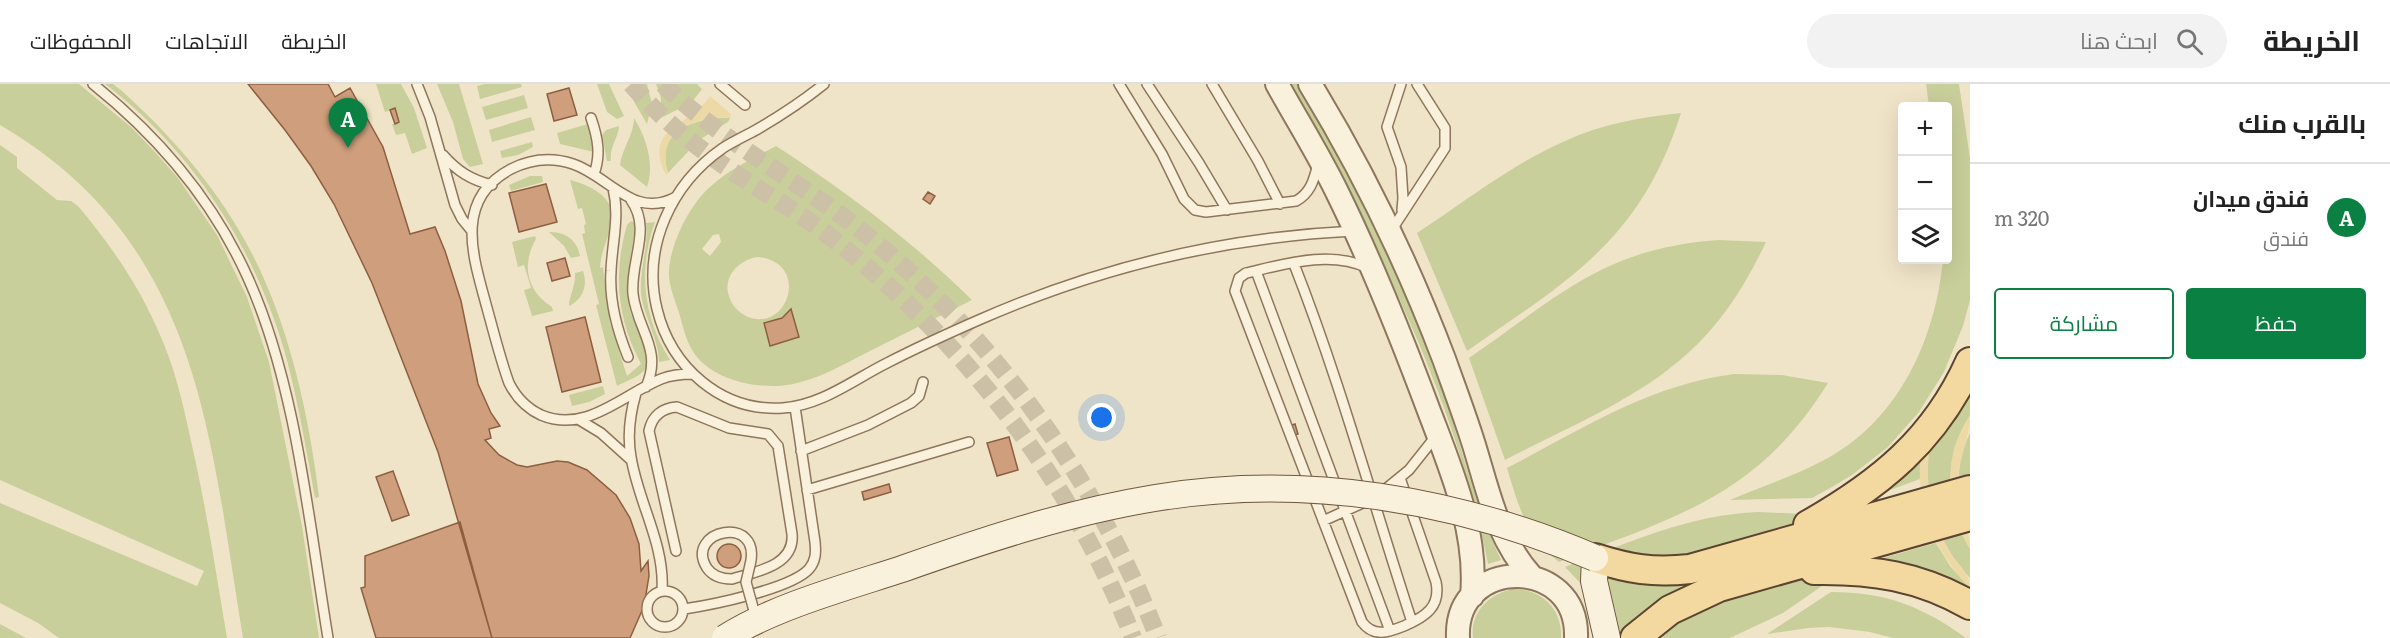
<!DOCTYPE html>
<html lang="ar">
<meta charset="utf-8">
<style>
:root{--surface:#fff;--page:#f2f2f2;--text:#222;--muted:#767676;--line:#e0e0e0;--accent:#0b8043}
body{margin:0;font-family:Literata,Cairo,serif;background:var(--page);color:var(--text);direction:rtl}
.controls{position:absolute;right:18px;top:18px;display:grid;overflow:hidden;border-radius:6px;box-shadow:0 6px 24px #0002}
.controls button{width:54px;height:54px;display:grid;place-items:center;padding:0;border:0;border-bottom:2px solid var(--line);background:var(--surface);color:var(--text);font:30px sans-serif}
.you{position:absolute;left:1102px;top:334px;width:21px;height:21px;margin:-15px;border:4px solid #fff;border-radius:50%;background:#1a73e8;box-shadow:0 0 0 9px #1a73e833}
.badge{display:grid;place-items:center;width:39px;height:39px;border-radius:50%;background:var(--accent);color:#fff;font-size:20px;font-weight:700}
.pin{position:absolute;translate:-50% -50px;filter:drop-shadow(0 2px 3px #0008)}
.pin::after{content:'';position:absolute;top:32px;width:21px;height:18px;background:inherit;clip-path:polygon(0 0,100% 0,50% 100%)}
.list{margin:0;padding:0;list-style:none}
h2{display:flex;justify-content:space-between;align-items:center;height:78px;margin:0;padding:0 24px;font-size:26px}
h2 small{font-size:20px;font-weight:400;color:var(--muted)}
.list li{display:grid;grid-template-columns:39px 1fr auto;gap:18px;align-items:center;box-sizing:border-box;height:108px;padding:0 24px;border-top:2px solid var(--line)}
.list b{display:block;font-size:22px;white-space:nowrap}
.list p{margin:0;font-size:20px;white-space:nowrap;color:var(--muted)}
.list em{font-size:20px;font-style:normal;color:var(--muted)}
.actions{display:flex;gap:12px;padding:18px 24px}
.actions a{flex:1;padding:14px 0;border:2px solid var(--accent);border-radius:6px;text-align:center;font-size:21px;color:var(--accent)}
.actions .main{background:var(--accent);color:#fff}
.icon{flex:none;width:33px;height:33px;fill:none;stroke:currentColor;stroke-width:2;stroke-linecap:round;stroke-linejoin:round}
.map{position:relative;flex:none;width:1970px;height:554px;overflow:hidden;direction:ltr}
header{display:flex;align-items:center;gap:36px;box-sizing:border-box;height:84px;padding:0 30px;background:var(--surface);border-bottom:2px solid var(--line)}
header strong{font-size:28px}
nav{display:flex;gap:33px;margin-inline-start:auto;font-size:21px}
.search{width:420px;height:54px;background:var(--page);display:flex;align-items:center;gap:15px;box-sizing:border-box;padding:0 21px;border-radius:33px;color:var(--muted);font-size:22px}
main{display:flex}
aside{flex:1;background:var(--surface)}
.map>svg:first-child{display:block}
</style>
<header>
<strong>الخريطة</strong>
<div class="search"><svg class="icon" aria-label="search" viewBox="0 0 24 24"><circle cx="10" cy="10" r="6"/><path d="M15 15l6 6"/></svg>ابحث هنا</div>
<nav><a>الخريطة</a><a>الاتجاهات</a><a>المحفوظات</a></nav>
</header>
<main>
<aside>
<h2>بالقرب منك<small></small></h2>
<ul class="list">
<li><span class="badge">A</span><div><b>فندق ميدان</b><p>فندق</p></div><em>320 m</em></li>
</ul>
<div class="actions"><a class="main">حفظ</a><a>مشاركة</a></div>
</aside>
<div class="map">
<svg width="1970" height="554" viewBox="0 0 1970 554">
<rect width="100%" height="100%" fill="#f0e4c8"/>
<path fill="#c9cf9b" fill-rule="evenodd" d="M0 0H79L131 43 155 68 178 94 217 151 247 213 269 278 302 442 319 554H243C209 348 200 158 0 41Z
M105 0H113L122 7C166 47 206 91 237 143 285 221 308 323 319 413L315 414C307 369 299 324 288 280 259 171 196 69 105 0Z
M376 0H401L414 24 427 64 412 70 405 49 396 51 392 40 399 38 395 25 385 28Z
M437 0H459L483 80 470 83 463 75 453 38Z
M485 0H521L522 3 480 15 477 2Z
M597 0H609L624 32 617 35 607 28Z
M632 0H647L652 20 647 40 633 16Z
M656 0H697L702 5 692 18 661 34V14Z
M1289 0H1301C1354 89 1399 185 1435 283 1458 347 1472 415 1501 476L1488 480C1455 310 1372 150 1289 0Z
M1926 0H1959L1970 74V216L1963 242 1944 288 1919 328 1888 363 1852 391 1832 403 1812 414 1730 416C1763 402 1797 391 1828 374 1900 334 1935 255 1943 176H1948V22H1929Z
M524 11 528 24 486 36 482 23Z
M1681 29C1640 157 1570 195 1467 267L1417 149C1465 118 1512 80 1565 57 1602 40 1640 33 1681 29Z
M531 33 535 46 492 58 489 46Z
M634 34C646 53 655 80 647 103L620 81C622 64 634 51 634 34Z
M718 34H730L728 38 699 56 668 89C656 51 686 37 718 34Z
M588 40 594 68 560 60 557 49Z
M619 42C618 55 609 63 611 77H607L602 51 606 46Z
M532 58 533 63 518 71 502 74 500 67Z
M0 61 17 73V84L57 116 71 117 78 122C110 160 137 199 157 244 174 280 183 319 191 357 206 422 216 488 227 554H59L38 539 0 519V419L197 502 204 487 0 396Z
M776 62C847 108 912 157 972 216 941 232 909 247 878 263 845 279 814 300 777 302 747 303 708 293 692 266 686 256 683 243 680 232 676 218 668 202 669 187 670 165 682 138 695 120 715 92 746 78 776 62ZM719 150 721 158 710 172 702 165 713 151ZM758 173C812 179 787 251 746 232 739 228 733 223 730 215 721 194 738 176 758 173ZM791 226 799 253 770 262 764 239 776 237Z
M530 92H542L543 98 511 107 509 101Z
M570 96C593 102 619 115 611 143 607 157 601 168 600 184L603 183 610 239 627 292 641 280C617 235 613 190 627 141L631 137 635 139C633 168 623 197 630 226 634 243 654 264 647 282 643 292 626 297 617 302L596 221 599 220 582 150 585 149 584 141 586 140 582 124 578 125Z
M655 138C638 186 643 233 670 276L659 278C659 256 644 233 641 210 639 185 649 163 646 139Z
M549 148C566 148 577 156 580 172L571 174 564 162Z
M535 152 536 155C521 181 527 208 552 223L553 227 532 232 524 206 531 204 524 181 518 183 512 158Z
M1718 156 1766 158C1746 200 1722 239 1687 270 1635 317 1566 344 1505 376L1469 274C1513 244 1556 208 1603 185 1640 167 1678 159 1718 156Z
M583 187C588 202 583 215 569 222 569 212 576 201 575 189Z
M1734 290 1782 291 1828 299C1757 413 1677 432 1559 478 1527 454 1518 421 1507 384 1582 345 1649 301 1734 290Z
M603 302 605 310 589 318 572 322 569 311Z
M1970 305V331L1954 365 1950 396V411L1957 441 1970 465V494C1943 466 1928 428 1927 389 1927 381 1927 370 1930 362 1938 345 1959 322 1970 305Z
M1970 349V449C1956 416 1954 382 1970 349Z
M1921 372 1920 395 1882 409Z
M1758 428 1804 430 1840 485 1822 502 1783 529 1730 554H1601L1584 503 1565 483C1630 458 1688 431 1758 428Z
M1936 459 1950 482 1970 504V511L1883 477V474Z
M1513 505C1541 505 1563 525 1561 554H1473C1470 528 1489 510 1513 505Z
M1831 508C1885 508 1922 522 1966 554H1893L1870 548 1829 543 1808 544 1767 550Z
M0 540 26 554H0Z"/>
<path fill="#ecd9a5" d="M710 12 731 30 730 34C695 32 655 46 668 89L666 91C641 43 692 42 710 12Z
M1970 331C1970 357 1956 378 1958 405 1959 426 1970 444 1970 465 1945 424 1942 372 1970 331Z
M1930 363C1924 398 1931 437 1950 468 1958 481 1970 489 1970 504 1941 475 1923 438 1920 397 1920 390 1919 380 1921 373 1922 370 1927 366 1930 363Z"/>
<path fill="#cf9f7d" stroke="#8d5f41" stroke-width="1.5" d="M248 0H328L335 13 350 4 383 63 410 150 435 143 445 167 461 217 478 300 491 329 500 342 489 345 491 354 485 356 499 371 517 381 527 383 557 377 568 378 587 386 616 411 630 434 639 460 641 487 648 477 649 492 644 522 630 554H492L438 368 372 199 334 120 311 82 285 46Z
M569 4 577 31 554 37 547 10Z
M395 24 399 38 395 40 390 26Z
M546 100 557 138 519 148 509 109Z
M928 108 935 112 930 120 923 115Z
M565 174 570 192 552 197 547 179Z
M791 225 799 253 770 262 764 239 782 234Z
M585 233 601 298 562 308 546 243Z
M1295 340 1298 350 1292 352 1289 342Z
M1009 353 1018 386 997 392 987 359Z
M393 387 409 431 392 437 376 393Z
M889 400 891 408 864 416 862 408Z
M460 438 492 554H376L361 504 365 503V472Z
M717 472a12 12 0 1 1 24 0a12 12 0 1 1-24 0Z"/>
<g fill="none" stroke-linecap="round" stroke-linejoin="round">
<path stroke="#ccc0a6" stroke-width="18" stroke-dasharray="18 9" stroke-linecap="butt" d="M631 0C659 32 691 59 726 83 758 106 793 124 824 148 961 253 1071 393 1133 554
M663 0C723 58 794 94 859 145 993 251 1097 395 1158 554"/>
<g stroke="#8d765c" stroke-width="12">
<path id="service" d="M93 0C159 53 213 116 248 194 296 300 309 439 328 554
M417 0 430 33 455 121 462 135 471 146
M720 0 745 21
M824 0C803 17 780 32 756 46 745 52 734 57 723 64 671 100 642 163 657 225 671 283 721 328 783 324 822 321 853 296 887 279 918 263 949 249 981 235 1100 183 1225 153 1355 147
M1119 0 1162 70 1184 115 1195 126 1206 128 1296 117C1311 109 1314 95 1318 80
M1147 0 1199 79 1227 126
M1212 0 1258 77 1280 120
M1401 0 1387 43 1401 83 1403 114 1402 126
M591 34C598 54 601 71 594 90
M443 71C457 87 471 96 492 101
M613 104C620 133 612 159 611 187 609 217 617 246 628 273
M676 113C634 136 609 92 573 80 552 73 531 75 511 85 452 116 474 175 487 224 494 249 500 274 509 299 516 313 526 324 541 331 586 350 622 311 661 295 671 291 682 290 693 290
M631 116C652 145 630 177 633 210 637 246 663 265 646 303
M1391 147 1445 64V44L1417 0
M1294 180C1340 297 1373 419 1412 538
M1368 184C1330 166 1285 180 1246 189L1239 194 1235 207 1362 538C1374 554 1389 548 1404 542 1425 533 1441 523 1436 498L1400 394
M1256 187 1390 547
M636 309C630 330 627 351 631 373 638 418 665 460 662 507
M578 335 601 349 631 376
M801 367 868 341 911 319 919 312 923 298
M807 406 969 358
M1382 408 1409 386 1436 352
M1323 437 1367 417
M676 467 649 347C652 332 662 324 677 323L729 344 768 350 778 362 792 450C795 482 755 488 732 495 722 495 713 493 707 484 683 446 763 429 750 481
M647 525a18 18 0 1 1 36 0a18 18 0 1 1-36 0Z
M684 525C711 521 791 505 809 485 816 477 816 468 815 458L795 323"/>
</g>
<g stroke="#8d765c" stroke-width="26">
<path id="tertiary" d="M1277 0C1297 36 1319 71 1337 108 1372 179 1401 252 1429 327 1451 385 1478 448 1472 512
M1310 0C1363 87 1408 180 1444 275 1454 303 1465 332 1474 361 1489 410 1497 454 1532 493
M1458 554C1454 472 1579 471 1576 554"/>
</g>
<g stroke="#6f573f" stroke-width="28">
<path id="secondary" d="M1595 474 1594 497 1607 554"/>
</g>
<g stroke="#5b4430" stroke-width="32">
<path id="primary" d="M1808 441C1880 400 1935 356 1970 278
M1595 474C1629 485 1653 489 1690 485L1970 406
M1814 486C1872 485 1919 492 1970 521
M1635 554 1670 526 1719 503 1970 432"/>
</g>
<use href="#service" stroke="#faf1dc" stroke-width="9"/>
<use href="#tertiary" stroke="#faf1dc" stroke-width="22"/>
<use href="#secondary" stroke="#faf1dc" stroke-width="26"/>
<use href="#primary" stroke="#f3d9a0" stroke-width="28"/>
<g stroke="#8d765c" stroke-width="12" stroke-linecap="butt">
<path id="service-bridge" d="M750 481 746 498 756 534"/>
</g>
<g stroke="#6f573f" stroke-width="28" stroke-linecap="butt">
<path id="secondary-bridge" d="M725 554C773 523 847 503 902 485 984 456 1069 428 1155 414 1304 389 1457 415 1595 474"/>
</g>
<use href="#service-bridge" stroke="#faf1dc" stroke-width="9"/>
<use href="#secondary-bridge" stroke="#faf1dc" stroke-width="26"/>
</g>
</svg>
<div class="controls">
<button>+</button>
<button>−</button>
<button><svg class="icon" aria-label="layers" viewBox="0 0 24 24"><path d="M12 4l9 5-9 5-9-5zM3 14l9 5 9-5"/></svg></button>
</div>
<div class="you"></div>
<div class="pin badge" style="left:348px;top:64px">A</div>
</div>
</main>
